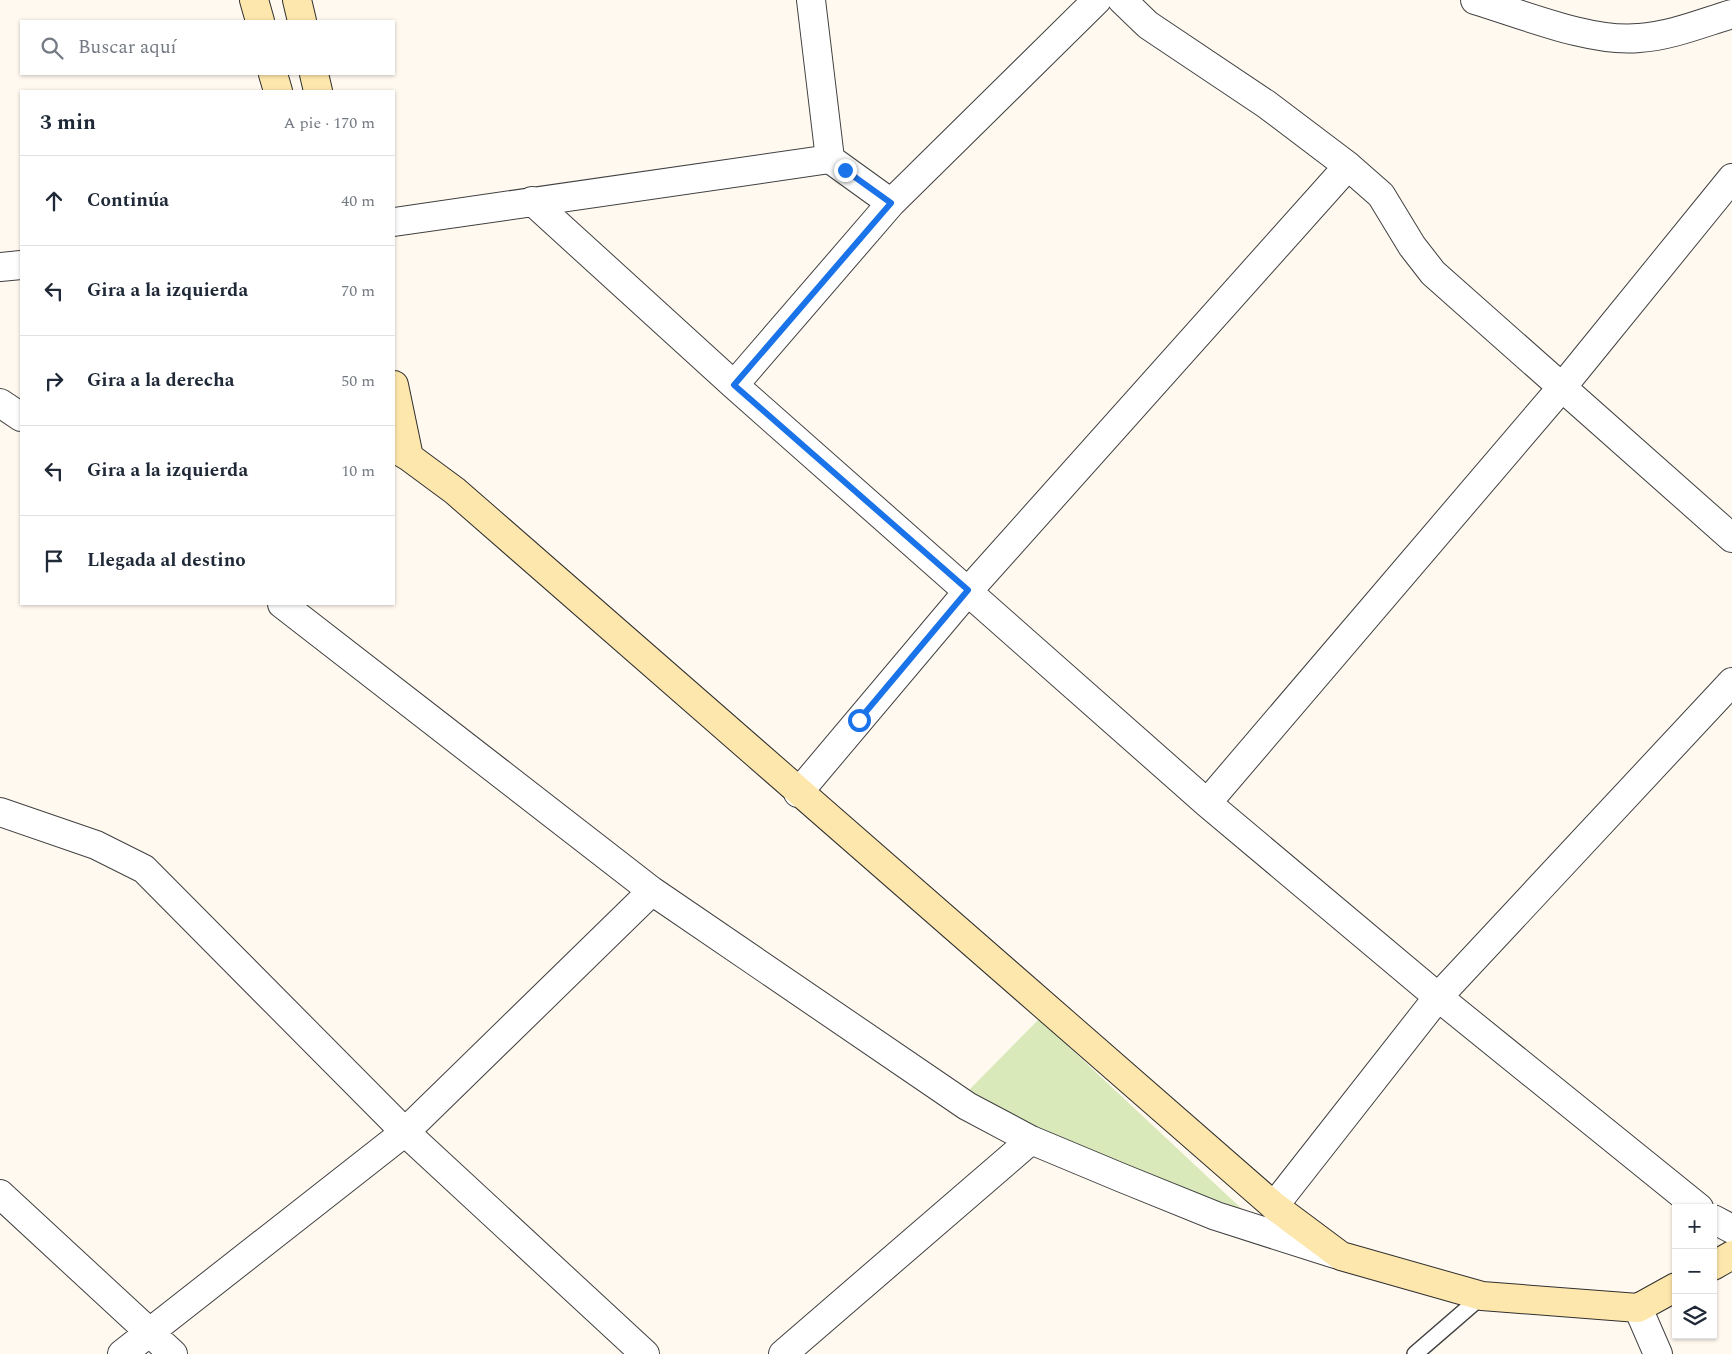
<!DOCTYPE html>
<html lang="es">
<meta charset="utf-8">
<style>
:root{--surface:#fff;--page:#f6f6f7;--text:#1f2937;--muted:#747a83;--line:#e0e1e3}
body{margin:0;font-family:Spectral,serif;background:var(--page);color:var(--text)}
.controls{position:absolute;right:15px;bottom:15px;display:grid;overflow:hidden;border-radius:0px;box-shadow:0 1px 4px #0004}
.controls button{width:45px;height:45px;display:grid;place-items:center;padding:0;border:0;border-bottom:1px solid var(--line);background:var(--surface);color:var(--text);font:25px sans-serif}
.stop{position:absolute;width:15px;height:15px;margin:-11px;border:4px solid #1a73e8;border-radius:50%;background:#fff}
.stop.end{background:#1a73e8;border-color:#fff;box-shadow:0 1px 5px #0008}
.list{margin:0;padding:0;list-style:none}
h2{display:flex;justify-content:space-between;align-items:center;height:65px;margin:0;padding:0 20px;font-size:21px}
h2 small{font-size:16px;font-weight:400;color:var(--muted)}
.list li{display:grid;grid-template-columns:32px 1fr auto;gap:15px;align-items:center;box-sizing:border-box;height:90px;padding:0 20px;border-top:1px solid var(--line)}
.list b{display:block;font-size:19px;white-space:nowrap}
.list em{font-size:16px;font-style:normal;color:var(--muted)}
.icon{flex:none;width:28px;height:28px;fill:none;stroke:currentColor;stroke-width:2;stroke-linecap:round;stroke-linejoin:round}
.map{position:relative;flex:none;width:1732px;height:1354px;overflow:hidden}
.search{position:absolute;background:var(--surface);box-shadow:0 1px 4px #0004;left:20px;top:20px;width:375px;height:55px;display:flex;align-items:center;gap:12px;box-sizing:border-box;padding:0 18px;border-radius:0px;color:var(--muted);font-size:19px}
.panel{position:absolute;background:var(--surface);box-shadow:0 1px 4px #0004;left:20px;top:90px;width:375px;height:515px;border-radius:0px}
.map>svg:first-child{display:block}
</style>
<div class="map">
<svg width="1732" height="1354" viewBox="0 0 1732 1354">
<rect width="100%" height="100%" fill="#fff9f0"/>
<path fill="#dae9b9" d="M1039 1019 1243 1210 1056 1140 968 1091Z"/>
<g fill="none" stroke-linecap="round" stroke-linejoin="round">
<g stroke="#414141" stroke-width="18">
<path id="lane" d="M1415 1354 1482 1296"/>
</g>
<g stroke="#414141" stroke-width="30">
<path id="street" d="M811 0 830 159 891 203
M1122 0 1148 25 1266 104 1348 166 1381 195 1412 246 1433 273 1732 538
M1475 0C1522 14 1591 43 1639 38 1671 36 1702 23 1732 14
M532 201 734 385 1207 803 1438 997 1699 1208
M394 222 830 159
M0 267 21 265
M734 385 891 203 1097 0
M0 403 21 417
M282 604 652 891 967 1106 1031 1140 1122 1178 1216 1216 1335 1254
M798 793 969 590 1348 166
M1207 803 1563 386 1732 178
M0 812 96 845 144 869 405 1132 645 1354
M0 1194 173 1354
M1274 1206 1438 997 1732 682
M1713 1219 1732 1229
M1638 1308 1658 1354
M122 1354 405 1132 652 891
M783 1354 1031 1140"/>
</g>
<g stroke="#303030" stroke-width="30">
<path id="secondary" d="M254 0 260 21
M297 0 302 21
M273 74 278 91
M314 74 318 91
M394 385 409 457
M394 448 409 457 455 491 1274 1206 1341 1256 1482 1296 1638 1308 1676 1287
M1713 1266 1732 1255"/>
</g>
<use href="#lane" stroke="#fff" stroke-width="15"/>
<use href="#street" stroke="#fff" stroke-width="28"/>
<use href="#secondary" stroke="#fee7ac" stroke-width="28"/>
</g>
<g fill="none" stroke-linecap="round" stroke-linejoin="round">
<path stroke="#1a73e8" stroke-width="6" d="M845 170 891 203 734 385 968 590 859 720"/>
</g>
</svg>
<div class="controls">
<button>+</button>
<button>−</button>
<button><svg class="icon" aria-label="layers" viewBox="0 0 24 24"><path d="M12 4l9 5-9 5-9-5zM3 14l9 5 9-5"/></svg></button>
</div>
<div class="stop" style="left:859px;top:720px"></div>
<div class="stop end" style="left:845px;top:170px"></div>
<div class="search"><svg class="icon" aria-label="search" viewBox="0 0 24 24"><circle cx="10" cy="10" r="6"/><path d="M15 15l6 6"/></svg>Buscar aquí</div>
<section class="panel">
<h2>3 min<small>A pie · 170 m</small></h2>
<ul class="list">
<li><svg class="icon" aria-label="ahead" viewBox="0 0 24 24"><path d="M12 20V5M6 11l6-6 6 6"/></svg><div><b>Continúa</b></div><em>40 m</em></li>
<li><svg class="icon" aria-label="left" viewBox="0 0 24 24"><path d="M17 20v-9H6M10 6l-5 5 5 5"/></svg><div><b>Gira a la izquierda</b></div><em>70 m</em></li>
<li><svg class="icon" aria-label="right" viewBox="0 0 24 24"><path d="M7 20v-9h11M14 6l5 5-5 5"/></svg><div><b>Gira a la derecha</b></div><em>50 m</em></li>
<li><svg class="icon" aria-label="left" viewBox="0 0 24 24"><path d="M17 20v-9H6M10 6l-5 5 5 5"/></svg><div><b>Gira a la izquierda</b></div><em>10 m</em></li>
<li><svg class="icon" aria-label="arrive" viewBox="0 0 24 24"><path d="M6 21V4h12l-3 4 3 4H6"/></svg><div><b>Llegada al destino</b></div></li>
</ul>
</section>
</div>
